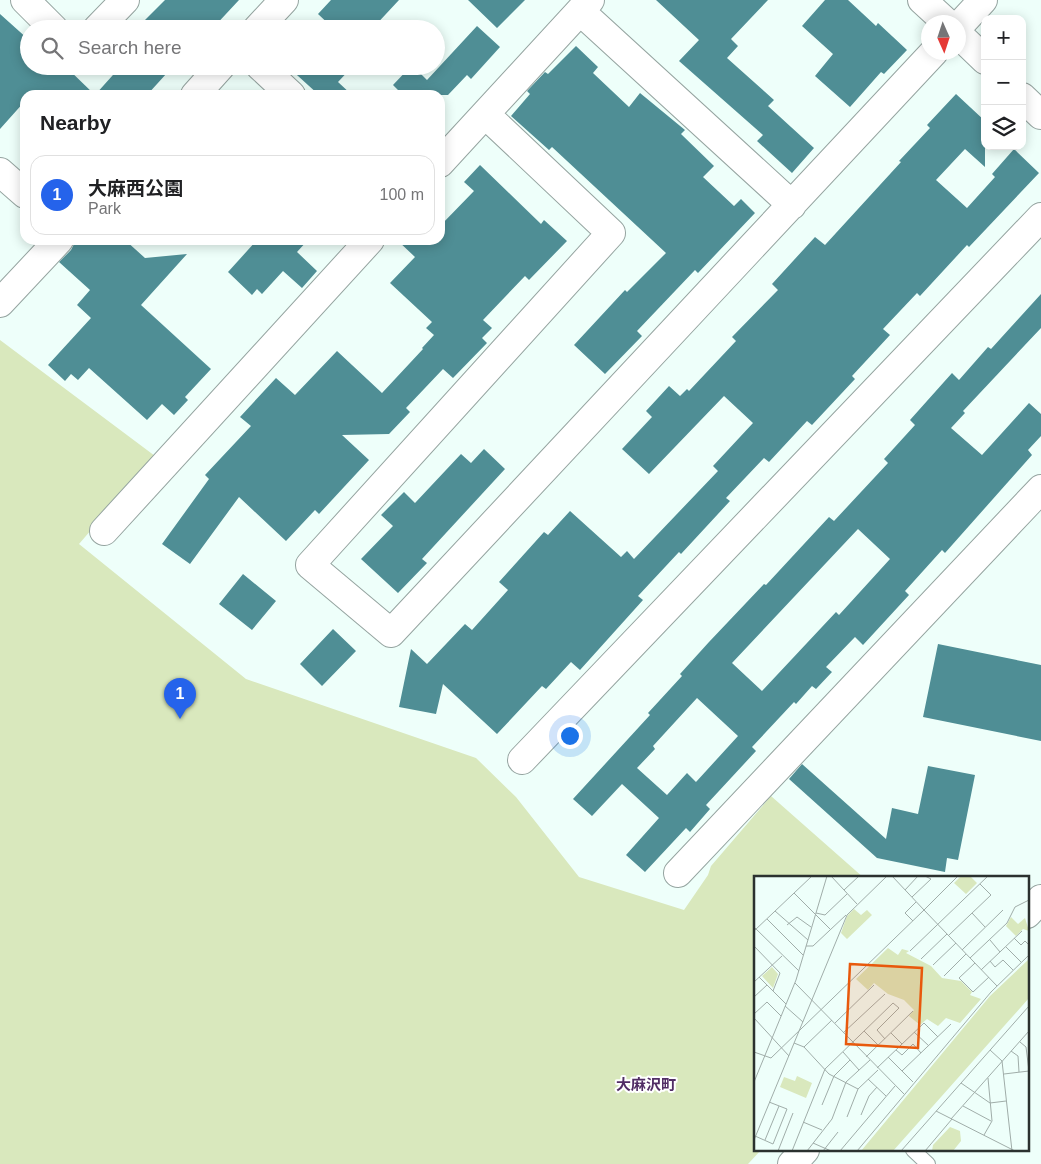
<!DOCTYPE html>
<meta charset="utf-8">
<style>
:root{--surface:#fff;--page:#f6f6f6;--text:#202124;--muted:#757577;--line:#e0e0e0;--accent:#2563eb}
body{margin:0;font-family:Helvetica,"Noto Sans JP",sans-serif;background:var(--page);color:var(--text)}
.controls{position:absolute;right:15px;top:15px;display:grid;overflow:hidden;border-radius:10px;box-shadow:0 2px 12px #0003}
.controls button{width:45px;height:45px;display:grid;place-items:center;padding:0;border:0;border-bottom:1px solid var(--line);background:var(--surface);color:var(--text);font:25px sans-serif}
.compass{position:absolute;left:921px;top:15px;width:45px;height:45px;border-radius:50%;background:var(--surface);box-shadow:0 2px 12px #0003;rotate:177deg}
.you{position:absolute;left:569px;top:735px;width:18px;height:18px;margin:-12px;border:4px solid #fff;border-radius:50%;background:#1a73e8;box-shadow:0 0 0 8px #1a73e833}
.badge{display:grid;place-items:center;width:32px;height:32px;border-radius:50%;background:var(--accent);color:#fff;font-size:16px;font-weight:700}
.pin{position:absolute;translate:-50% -41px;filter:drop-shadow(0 1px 2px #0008)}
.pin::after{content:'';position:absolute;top:26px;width:18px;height:15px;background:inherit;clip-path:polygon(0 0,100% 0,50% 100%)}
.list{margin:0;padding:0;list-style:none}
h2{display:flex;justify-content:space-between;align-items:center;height:65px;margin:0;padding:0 20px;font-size:21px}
h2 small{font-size:16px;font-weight:400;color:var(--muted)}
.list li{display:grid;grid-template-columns:32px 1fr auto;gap:15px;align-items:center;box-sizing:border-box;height:80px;margin:0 10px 10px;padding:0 10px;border:1px solid var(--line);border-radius:15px}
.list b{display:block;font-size:19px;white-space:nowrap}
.list p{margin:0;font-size:16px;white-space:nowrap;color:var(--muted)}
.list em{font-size:16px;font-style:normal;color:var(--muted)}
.icon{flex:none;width:28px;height:28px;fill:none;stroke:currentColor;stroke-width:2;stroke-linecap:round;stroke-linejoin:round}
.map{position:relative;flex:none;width:1041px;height:1164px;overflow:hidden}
.search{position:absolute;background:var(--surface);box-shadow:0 2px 12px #0003;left:20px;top:20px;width:425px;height:55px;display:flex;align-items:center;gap:12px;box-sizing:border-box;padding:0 18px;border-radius:28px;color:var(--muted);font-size:19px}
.panel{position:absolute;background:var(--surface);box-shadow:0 2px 12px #0003;left:20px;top:90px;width:425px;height:155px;border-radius:15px}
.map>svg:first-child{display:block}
</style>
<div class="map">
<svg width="1041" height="1164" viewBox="0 0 1041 1164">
<rect width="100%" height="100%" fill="#eefffa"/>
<path fill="#d9e8bd" d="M0 340 155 456 79 544 246 679 476 758 516 797 579 877 684 910 708 875 711 866 771 796 864 878H755V1150H761L748 1164H0Z"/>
<path fill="#4f8e95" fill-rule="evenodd" d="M165 0H239L212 29H136Z
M331 0H399L372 29H334L318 14Z
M468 0H525L497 28Z
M656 0H768L731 39 738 46 727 58 774 100 768 106 814 148 792 173 757 141 763 135 679 61 699 40Z
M825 0H848L876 26 878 23 907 50 884 74 881 72 850 107 815 76 833 54 802 26Z
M0 14 29 40V66H65L95 95H25V101L0 129Z
M477 26 500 47 471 79 467 75 448 95H403L393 85 411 66H413L427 80Z
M576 46 598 67 593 73 629 107 640 93 685 130 681 134 714 166 703 177 734 206 741 199 755 213 698 273 695 270 637 331 642 336 605 374 574 345 625 290 627 292 666 253 552 147 549 150 511 116 530 94 527 91 545 72 548 74Z
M121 66H159L167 73 147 95H95Z
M287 66H353L338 82 352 95H319Z
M956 94 985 121V167L965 149 936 180 967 208 995 177 992 174 1014 149 1039 173 969 247 967 245 920 296 917 293 883 329 890 335 852 376 855 379 812 425 807 421 769 462 764 458 726 498 730 501 681 554 679 552 638 596 643 600 580 670 571 662 546 689 542 686 497 734 443 684 436 714 399 707 411 649 427 664 465 624 472 630 508 590 499 582 544 532 548 535 570 511 621 557 627 551 634 559 718 471 713 466 753 423 724 396 649 474 622 449 652 417 646 411 669 386 680 396 687 389 689 391 736 341 732 337 778 290 772 284 815 237 825 245 901 162 899 161 930 128 927 125Z
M480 165 541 224 544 220 567 241 529 280 525 276 483 320 492 328 482 338 487 343 453 378 443 369 406 408 410 412 389 434 342 435 369 460 319 514 315 510 286 541 239 497 190 564 162 544 209 479 205 475 251 426 240 417 276 378 295 395 337 351 382 393 423 349 422 348 434 335 426 328 432 322 390 283 415 257 397 240H440V226L474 191 464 182Z
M76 240H125L145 258 187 254 141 305 211 369 185 397 188 400 174 415 162 404 147 420 89 368 78 380 71 374 65 381 48 365 91 318 77 305 90 290 59 262 71 250Z
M257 240H308L297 252 317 271 302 288 283 271 262 294 257 289 252 295 228 272Z
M1041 294V328L963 411 965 413 951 428 982 455 1029 403 1041 414V436L1028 450 1032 455 945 553 942 550 905 591 909 595 863 645 855 637 826 667 832 672 816 689 812 686 796 704 794 702 752 747 756 751 706 805 710 809 690 832 686 828 645 872 626 855 659 818 622 784 592 816 573 799 650 715 648 713 682 676 680 674 709 642 764 584 766 585 829 517 834 521 888 463 884 459 915 425 910 420 952 373 959 380 988 347 991 349ZM858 529 890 559 839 615 836 612 762 691 732 663ZM697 698 738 736 696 782 687 773 667 795 637 768 655 749 653 746Z
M484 449 505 469 422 559 427 563 398 593 361 559 393 526 381 515 404 492 415 503 461 454 471 463Z
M243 574 276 601 252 630 219 604Z
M333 629 356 651 322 686 300 664Z
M938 644 1041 665V741L923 717Z
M802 764 886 839 892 808 918 814 928 766 975 775 958 860 947 858 945 872 877 858 789 779Z"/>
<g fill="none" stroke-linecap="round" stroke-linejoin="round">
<g stroke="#95a4a0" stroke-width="16">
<path id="service" d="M913 1150 928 1164"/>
</g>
<g stroke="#95a4a0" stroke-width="30">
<path id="minor" d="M25 0 54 29
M922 0 946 22
M580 11 792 205
M958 27 983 0
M97 29 125 0
M257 29 284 0
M958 34 985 60
M260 66 291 95
M195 95 221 66
M1022 97 1041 115
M485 114 611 233 310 565 391 633 934 52
M440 163 590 0
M0 172 25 194
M0 303 59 240
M104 531 370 240
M522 760 1041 217
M678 873 1041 489"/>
</g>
<g stroke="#95a4a0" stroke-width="30">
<path id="tertiary" d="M1027 914 1041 899
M792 1164 805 1150"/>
</g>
<use href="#service" stroke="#fff" stroke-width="14"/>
<use href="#minor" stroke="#fff" stroke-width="28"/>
<use href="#tertiary" stroke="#fff" stroke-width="28"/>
</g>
<g text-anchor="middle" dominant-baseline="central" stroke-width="4" stroke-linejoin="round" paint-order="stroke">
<g font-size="15" font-weight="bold" fill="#512d65" stroke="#fff">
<text x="646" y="1084">大麻沢町</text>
</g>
</g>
<g transform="translate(754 876)">
<rect width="275" height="275" fill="#eefffa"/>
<path d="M207 0H216L223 7 212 18 200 7ZM100 33 107 39 113 34 118 39 93 63 87 57 93 40ZM257 41 264 48 271 42 275 55 269 53 262 60 252 50ZM134 72 144 79 148 73 155 75 152 77 177 90 188 102 207 105 218 116 216 119 227 123 206 147 192 142 184 150 173 143 166 149 155 140 160 134 150 124 134 118 120 107 114 114 102 103ZM275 83V122L139 275H107L236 120ZM18 91 24 98 19 112 8 100ZM43 200 58 207 52 222 26 211 30 201 41 205ZM196 251 206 255 207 265 199 275H178L179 269Z" fill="#d9e8bd"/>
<path fill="none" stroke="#a0ada9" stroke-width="1" d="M77 0 103 28M138 0 170 34 204 0M90 14 105 0M151 14 164 0M40 17 76 53M158 21 177 3 171 0M21 35 54 64M62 37 71 39 93 18M218 37 231 51M13 43 49 79M159 45 151 37 162 26M33 49 43 41 57 51M0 51 45 95M0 55 58 0M195 59 237 19 226 8M260 62 267 69 271 65 275 69M236 64 246 76M0 70 26 97 19 115M52 70H59L92 39M252 71 267 86M208 74 249 34M156 75 234 0M216 82 253 47 261 31 275 24M167 83 193 58M236 85 241 91 249 84 259 94M179 89 202 67M227 94 268 55M190 100 212 78M5 101 32 128M205 102 219 116 235 101M205 102 221 87M0 106 28 80M41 107 150 218M0 121 13 109M31 130 49 146M0 138 13 126 27 140M0 142 35 180M81 147 120 109M110 155 124 169M160 156 175 170M89 157 131 118M137 157 148 168M40 167 50 171 75 198 104 213M50 171 78 144M142 174 148 179 159 168 167 177M236 174 248 185 258 275M257 175 264 180 265 196M0 176 17 182 170 34 243 110M89 176 105 194M112 181 159 135M134 181 159 206M123 192 170 147 184 161M148 195 197 148M250 198 275 195 272 171 266 166M114 203 132 220M0 206 42 104 73 0M207 207 236 227 252 225M68 229 80 200 96 184M209 230 237 245M182 235 261 275M107 239 115 220 123 211M93 241 104 213 124 194M197 243 275 155M49 246 68 254M230 259 238 245 234 202M1 260 19 268 33 233 15 226M0 264 93 39 133 0M11 264 25 230M59 267 77 275M24 275 39 237M38 275 71 193 139 127 145 132 123 154 131 163M53 275 78 243 92 206 116 184M69 275 84 256M86 275 141 210M103 275 237 116 275 79M147 275 275 130M171 275 198 243"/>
<path fill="#e8590c" fill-opacity="0.15" stroke="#e8590c" stroke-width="2.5" d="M96 88 168 92 164 172 92 168Z"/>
<rect width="275" height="275" fill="none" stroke="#2b312f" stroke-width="2.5"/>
</g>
</svg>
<div class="controls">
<button>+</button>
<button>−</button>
<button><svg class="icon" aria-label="layers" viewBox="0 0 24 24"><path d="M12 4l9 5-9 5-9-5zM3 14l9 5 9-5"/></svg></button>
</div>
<svg class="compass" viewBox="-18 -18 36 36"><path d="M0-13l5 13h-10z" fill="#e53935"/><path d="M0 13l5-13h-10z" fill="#757577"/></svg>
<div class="you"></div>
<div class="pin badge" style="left:180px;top:719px">1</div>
<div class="search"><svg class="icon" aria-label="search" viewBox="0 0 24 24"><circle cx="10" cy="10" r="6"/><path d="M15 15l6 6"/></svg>Search here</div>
<section class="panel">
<h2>Nearby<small></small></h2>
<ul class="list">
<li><span class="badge">1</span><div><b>大麻西公園</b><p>Park</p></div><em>100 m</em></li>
</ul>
</section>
</div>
